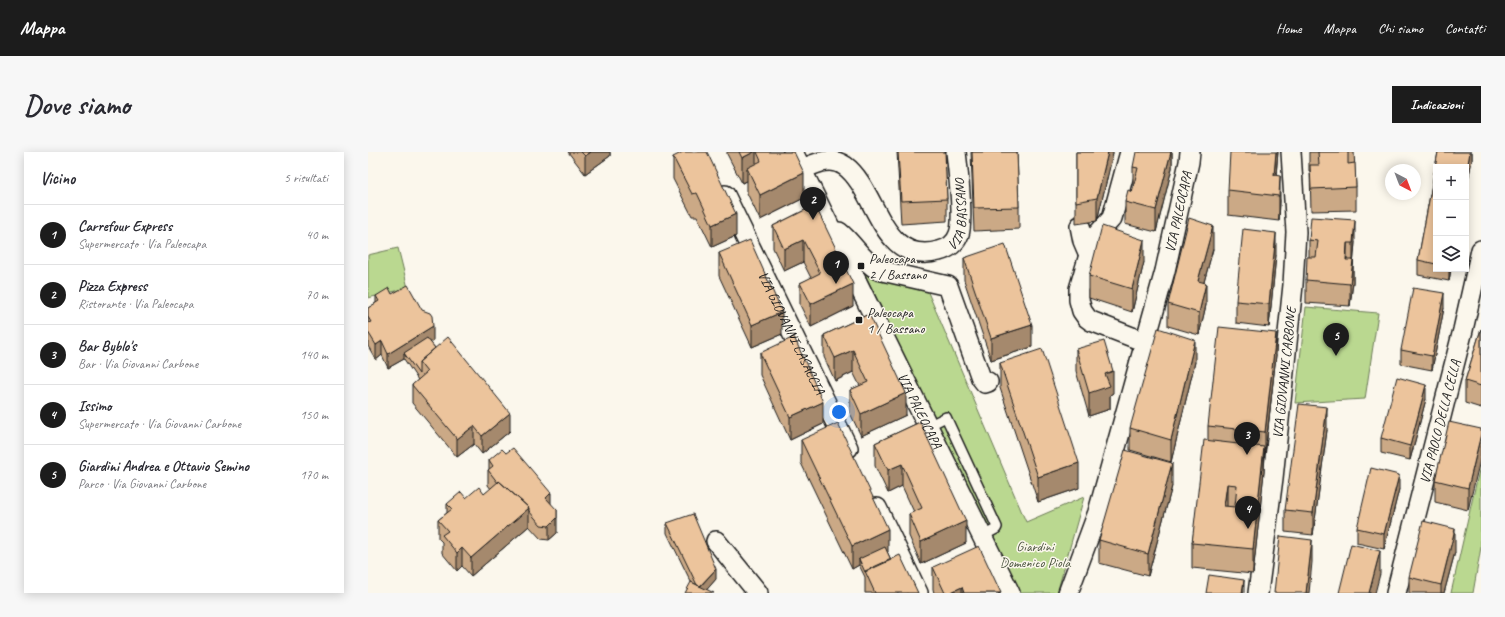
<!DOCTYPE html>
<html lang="it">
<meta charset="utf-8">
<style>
:root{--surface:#fff;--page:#f7f7f7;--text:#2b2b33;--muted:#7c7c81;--line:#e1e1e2;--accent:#1c1c1c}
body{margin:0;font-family:Caveat,sans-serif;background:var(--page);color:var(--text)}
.controls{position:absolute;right:12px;top:12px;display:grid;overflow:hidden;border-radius:0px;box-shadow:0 2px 10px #0003}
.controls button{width:36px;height:36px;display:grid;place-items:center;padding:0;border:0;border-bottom:1px solid var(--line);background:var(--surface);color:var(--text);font:20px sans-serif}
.compass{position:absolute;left:1017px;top:12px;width:36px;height:36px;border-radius:50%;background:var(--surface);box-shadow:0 2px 10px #0003;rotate:138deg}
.you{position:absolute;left:471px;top:260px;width:14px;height:14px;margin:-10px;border:3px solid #fff;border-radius:50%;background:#1a73e8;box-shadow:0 0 0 6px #1a73e833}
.badge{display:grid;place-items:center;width:26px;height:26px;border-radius:50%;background:var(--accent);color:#fff;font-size:13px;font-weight:700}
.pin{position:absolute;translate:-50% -33px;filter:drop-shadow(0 1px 2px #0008)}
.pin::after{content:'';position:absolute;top:21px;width:14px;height:12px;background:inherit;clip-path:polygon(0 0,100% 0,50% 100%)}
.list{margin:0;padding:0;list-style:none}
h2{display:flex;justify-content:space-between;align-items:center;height:52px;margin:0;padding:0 16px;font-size:17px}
h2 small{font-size:13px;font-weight:400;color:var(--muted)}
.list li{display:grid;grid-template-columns:26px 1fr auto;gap:12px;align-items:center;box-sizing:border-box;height:60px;padding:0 16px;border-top:1px solid var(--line)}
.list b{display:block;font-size:15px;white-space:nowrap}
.list p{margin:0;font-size:13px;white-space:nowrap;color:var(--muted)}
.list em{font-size:13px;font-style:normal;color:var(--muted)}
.icon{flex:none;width:22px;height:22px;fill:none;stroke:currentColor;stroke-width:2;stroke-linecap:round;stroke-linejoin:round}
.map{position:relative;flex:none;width:1113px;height:441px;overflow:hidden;border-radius:0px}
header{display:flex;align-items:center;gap:24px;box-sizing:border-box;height:56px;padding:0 20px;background:var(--accent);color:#fff}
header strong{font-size:19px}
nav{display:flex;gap:22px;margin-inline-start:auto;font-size:14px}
.intro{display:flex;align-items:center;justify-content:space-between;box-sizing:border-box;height:96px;padding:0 24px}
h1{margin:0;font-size:28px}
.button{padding:10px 18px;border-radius:0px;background:var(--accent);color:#fff;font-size:14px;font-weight:700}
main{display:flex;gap:24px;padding:0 24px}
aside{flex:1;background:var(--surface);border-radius:0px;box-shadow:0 2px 10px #0003}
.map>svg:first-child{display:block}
</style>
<header>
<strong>Mappa</strong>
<nav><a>Home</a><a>Mappa</a><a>Chi siamo</a><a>Contatti</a></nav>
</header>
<div class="intro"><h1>Dove siamo</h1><a class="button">Indicazioni</a></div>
<main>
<aside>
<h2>Vicino<small>5 risultati</small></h2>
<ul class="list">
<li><span class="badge">1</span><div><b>Carrefour Express</b><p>Supermercato · Via Paleocapa</p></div><em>40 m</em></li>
<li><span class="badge">2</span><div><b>Pizza Express</b><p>Ristorante · Via Paleocapa</p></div><em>70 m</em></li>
<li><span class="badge">3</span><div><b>Bar Byblo's</b><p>Bar · Via Giovanni Carbone</p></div><em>140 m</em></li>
<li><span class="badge">4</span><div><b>Issimo</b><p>Supermercato · Via Giovanni Carbone</p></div><em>150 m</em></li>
<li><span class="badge">5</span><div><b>Giardini Andrea e Ottavio Semino</b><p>Parco · Via Giovanni Carbone</p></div><em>170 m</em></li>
</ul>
</aside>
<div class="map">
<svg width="1113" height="441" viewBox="0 0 1113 441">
<rect width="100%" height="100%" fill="#fbf7ec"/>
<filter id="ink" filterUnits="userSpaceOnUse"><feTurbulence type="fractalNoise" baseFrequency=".025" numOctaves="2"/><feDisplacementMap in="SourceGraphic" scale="8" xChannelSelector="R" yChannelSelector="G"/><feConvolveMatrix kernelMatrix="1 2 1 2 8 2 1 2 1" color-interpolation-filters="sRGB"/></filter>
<g filter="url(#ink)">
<path fill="#bad890" stroke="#6b7a56" d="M30 96 40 136 0 146V103Z
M496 120 556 131 658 370 716 345 689 441H650Z
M938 155 1010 161 997 247 927 251Z
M1113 310V395L1105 441H1083Z"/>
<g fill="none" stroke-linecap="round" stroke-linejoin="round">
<g stroke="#1c1c1c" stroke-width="12">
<path id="service" d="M560 274 578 265 629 375 628 377 615 384"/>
</g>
<g stroke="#1c1c1c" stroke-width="22">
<g id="minor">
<path id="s1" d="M425 0 642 441"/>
<path d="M762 0 744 66 726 86 711 137V148L714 159 719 166 723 169 777 190"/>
<path id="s2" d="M434 17C449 11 463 4 477 14 509 37 513 115 571 99 580 97 588 91 591 82 596 69 590 17 588 0"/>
<path id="s3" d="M357 43 480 296"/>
<path d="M712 74 715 89 721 103"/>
<path d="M471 80C485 91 494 109 510 118L580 134 613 226 617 231 620 230"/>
<path d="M509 356 550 441"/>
<path d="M348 389 390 441"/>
<path id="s4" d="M700 441 730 360 797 119 821 10 822 0"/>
<path id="s5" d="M890 441 905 326 925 133 928 80 923 0"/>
<path id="s6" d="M1028 441 1095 178 1113 98"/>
</g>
</g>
<use href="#service" stroke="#fbf7ec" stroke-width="9"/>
<use href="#minor" stroke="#fbf7ec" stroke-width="19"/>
</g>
<path fill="#cba986" stroke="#1c1c1c" d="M200 0H242V4L217 22Z
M359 0H426L436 46 392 68 379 41V29L374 31 359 2Z
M529 0H577L579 47V69L533 72Z
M603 0H649L651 55V77L606 79Z
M708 0H745L729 69 708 72Z
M804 0V16L788 80 757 72V50L764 40 765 37V15Z
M910 0 908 24 912 49 911 69 860 63V38Z
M941 0H986L988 35V58L943 59 942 19H941Z
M1070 0H1104V8L1098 38V15H1068V117H1083L1081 129 1050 123V108Z
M305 5 368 84 344 95 329 64H324L305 27Z
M447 53 485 154 443 175 432 153V131L443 126 435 110 416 119 405 96V74Z
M941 88 987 90 985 114V130L982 154 938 151V128L941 105Z
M845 97 836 130 838 153 831 183 800 174V152Z
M351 101 414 182 384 195 351 124Z
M908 103 901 175 868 171V149Z
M596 106 664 195 623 208 596 128Z
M776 110 764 160 721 146V124Z
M24 142 65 189 62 190 67 196 142 279 114 302 106 292 89 305 44 251V233L50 228 36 207 20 216 14 203 8 208 0 194V156L8 151V144Z
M1076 156 1064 218 1033 212V198Z
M501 162 538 263 493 284 482 261V238L492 234 485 220 467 229 456 205V183Z
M1113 177V256L1097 251V229Z
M708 197 745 241 742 243V257L721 264 708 219Z
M392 201 455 272 422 288 392 223Z
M908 203 897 302H896V320L885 422 824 416V391L840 288V274Z
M827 210 803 310 762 298V276Z
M632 211 711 336 670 350 632 236Z
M1058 247 1042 308 1013 301V286Z
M552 270 598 391 553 412 541 384V362L546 360 534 334 520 341 507 314V291Z
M1113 277 1100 358 1067 350V328Z
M959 278 945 383 917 380V358Z
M433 288 520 400H519L523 408 550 441H497V425L491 413 484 417 433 311Z
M121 308 183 352 189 381 181 388 173 387 161 374 103 424 94 414 89 419 74 401V390L70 386V368L79 361V352L98 346 116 342 123 337 120 333V318L121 317Z
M804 334 780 424 731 411V388Z
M1031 337 1016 397 989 391V376Z
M299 371 348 427 339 437 323 430 299 381Z
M1087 400 1076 441H1041V425Z
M565 415 633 441H566L565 437Z"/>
<path fill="#a5896d" stroke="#1c1c1c" d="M223 0H242V4L217 22V4Z
M386 0H388V24L379 16V29L374 31V6Z
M740 0H745V2L729 69V46Z
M803 0H804V16L788 80V58Z
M908 0H910L906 44V23Z
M1102 0H1104V8L1098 38V24Z
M436 21V46L392 68V43Z
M912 24V49L911 69V44Z
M368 62V84L344 95V73Z
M987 68V90L985 114V91Z
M845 74V97L830 152V129Z
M908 81V103L901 175V152Z
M435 88V110L416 119V97Z
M776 88V110L764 160V137Z
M979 91V113L978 108Z
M985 108V130L982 154V132Z
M1081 117H1083L1081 129Z
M838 131V153L831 183V161Z
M485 132V154L443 175V152Z
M1076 141V156L1064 218V204Z
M414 160V182L384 195V173Z
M664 173V195L623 208V186Z
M65 174V189L38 205 36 201V207L20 216V202Z
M908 181V203L897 302V280Z
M827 188V210L803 310V288Z
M14 189V203L8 208V193Z
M485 198V220L467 229V206Z
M745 219V241L742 243V257L721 264V241L737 222Z
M1058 233V247L1042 308V294Z
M538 241V263L493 284V262Z
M455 250V272L422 288V265Z
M959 255V278L945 383V361Z
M142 261V279L114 302V284Z
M106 274V292L89 305V287Z
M1113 282V304L1100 358V336Z
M896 295V320L885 422V397Z
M711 311V336L670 350V325Z
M804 311V334L780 424V402Z
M534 312V334L520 341V318Z
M1031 323V337L1016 397V382Z
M859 332V357L856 354Z
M183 341V356L178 346Z
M161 356V374L103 424V406Z
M189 358V381L181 388V374Z
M598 369V391L553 412V390Z
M520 377V400L493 412 491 407V413L484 417V394Z
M1087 377V400L1076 441H1073V433Z
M944 388V410L941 441H938Z
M94 396V414L89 419V401Z
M1012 399V422L1007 441H1001Z
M348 417V427L336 441 331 436Z
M876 428V441H874Z
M594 435V441H581Z"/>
<path fill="#ecc49c" stroke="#1c1c1c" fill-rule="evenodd" d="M213 0H223L217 4Z
M315 0H339L368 62 344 73 329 41 324 42 305 5Z
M371 0H386L374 6Z
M389 0H426L436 21 392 43 379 16 393 9Z
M530 0H577L579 47 533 49Z
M604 0H649L651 55 606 56Z
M708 0H740L729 46 708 50Z
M768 0H803L788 58 757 50 760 38 764 40 770 16 765 15Z
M862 0H908L906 23 912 24 911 44 860 38Z
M950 0H980V12L987 11 988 35 943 37 942 13H951Z
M1070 0H1102L1098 24V15H1068V112L1050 108Z
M447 53 485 132 443 152 432 131 452 121 435 88 416 97 405 74Z
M943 65 987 68 985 91H979L978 108H985L982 132 938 128 939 105H948L950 89 941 88Z
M821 66 845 74 830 129 838 131 831 161 800 152Z
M734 74 776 88 764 137 721 124Z
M875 77 908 81 901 152 868 149Z
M382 88 414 160 384 173 351 101Z
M637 92 664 173 623 186 596 106Z
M40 133 54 158 62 161 64 164 65 174 20 202 14 189 8 193 0 180V171L3 170 0 165V156L11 149 8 144 21 136 24 142Z
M1045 136 1076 141 1064 204 1033 198Z
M501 162 538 241 493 262 482 238 500 230 485 198 467 206 456 183Z
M851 175 908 181 897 280 840 274Z
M790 176 827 188 803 288 762 276Z
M1113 177V234L1097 229Z
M80 185 142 261 114 284 106 274 89 287 44 233 59 220 51 210Z
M426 185 455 250 422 265 392 201Z
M59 186 67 196 51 210V222L36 201Z
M736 189 745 219 737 222 742 234 721 241 708 197Z
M674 197 711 311 670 325 632 211Z
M1029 225 1058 233 1042 294 1013 286Z
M931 252 959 255 945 361 917 358Z
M552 270 598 369 553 390 541 362 554 356 534 312 520 318 507 291Z
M1081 270 1113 277V282L1100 336 1067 328Z
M470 271 520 377 484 394 433 288Z
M836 288 896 295 885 397 824 391ZM859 332 869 333 867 355 856 354Z
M145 296 183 341 178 346 189 358V366L181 374 173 373 161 359V356L131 329 130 331 120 318 125 314 121 308 134 297 138 301Z
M757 298 804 311 780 402 731 388Z
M1003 316 1031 323 1016 382 989 376Z
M131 329 161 356 103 406 94 396 89 401 74 383 80 379 70 368 84 357 79 352 93 340 98 346 111 335 116 342Z
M325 362 348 417 332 434 329 433 299 371Z
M1055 369 1087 377 1073 433 1041 425Z
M912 384 944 388 938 441H906Z
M983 392 1012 399 1001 441H971Z
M611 394 633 441H596L594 435 581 441H577L565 415Z
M517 395 523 408 497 420 491 407Z
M532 403 550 441H507L497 419Z
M841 423 876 428 874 441H838Z
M323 430 346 441H317Z"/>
</g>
<g fill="#1c1c1c" stroke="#fbf7ec" stroke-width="1.5">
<rect x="489" y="110" width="8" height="8" rx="2"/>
<rect x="487" y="164" width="8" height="8" rx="2"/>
</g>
<g text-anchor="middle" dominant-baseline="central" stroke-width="3" stroke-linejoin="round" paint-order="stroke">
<g font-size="14" fill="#1c1c1c" stroke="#fbf7ec">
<text stroke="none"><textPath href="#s2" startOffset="230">VIA BASSANO</textPath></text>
<text stroke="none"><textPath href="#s4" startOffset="397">VIA PALEOCAPA</textPath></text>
<text stroke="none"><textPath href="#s3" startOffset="153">VIA GIOVANNI CASACCIA</textPath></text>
<text stroke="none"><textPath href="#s5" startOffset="222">VIA GIOVANNI CARBONE</textPath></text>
<text stroke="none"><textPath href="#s1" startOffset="288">VIA PALEOCAPA</textPath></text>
<text stroke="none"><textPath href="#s6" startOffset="177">VIA PAOLO DELLA CELLA</textPath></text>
</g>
<g font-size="14" fill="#1c1c1c" stroke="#fbf7ec" text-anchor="start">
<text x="501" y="106">Paleocapa<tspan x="501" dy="16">2 / Bassano</tspan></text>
<text x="499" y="160">Paleocapa<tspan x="499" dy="16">1 / Bassano</tspan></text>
</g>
<g font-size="14" fill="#4b543f" stroke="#fbf7ec">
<text x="667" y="394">Giardini<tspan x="667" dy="16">Domenico Piola</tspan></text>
</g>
</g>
</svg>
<div class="controls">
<button>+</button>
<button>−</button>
<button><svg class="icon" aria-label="layers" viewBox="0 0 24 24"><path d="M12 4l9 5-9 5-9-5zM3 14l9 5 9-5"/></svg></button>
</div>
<svg class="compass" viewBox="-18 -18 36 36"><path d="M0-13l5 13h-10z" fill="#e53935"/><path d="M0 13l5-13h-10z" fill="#7c7c81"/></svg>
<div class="you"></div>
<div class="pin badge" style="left:468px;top:132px">1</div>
<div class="pin badge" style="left:445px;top:68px">2</div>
<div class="pin badge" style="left:879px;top:303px">3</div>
<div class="pin badge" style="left:880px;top:377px">4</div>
<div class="pin badge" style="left:968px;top:204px">5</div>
</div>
</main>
